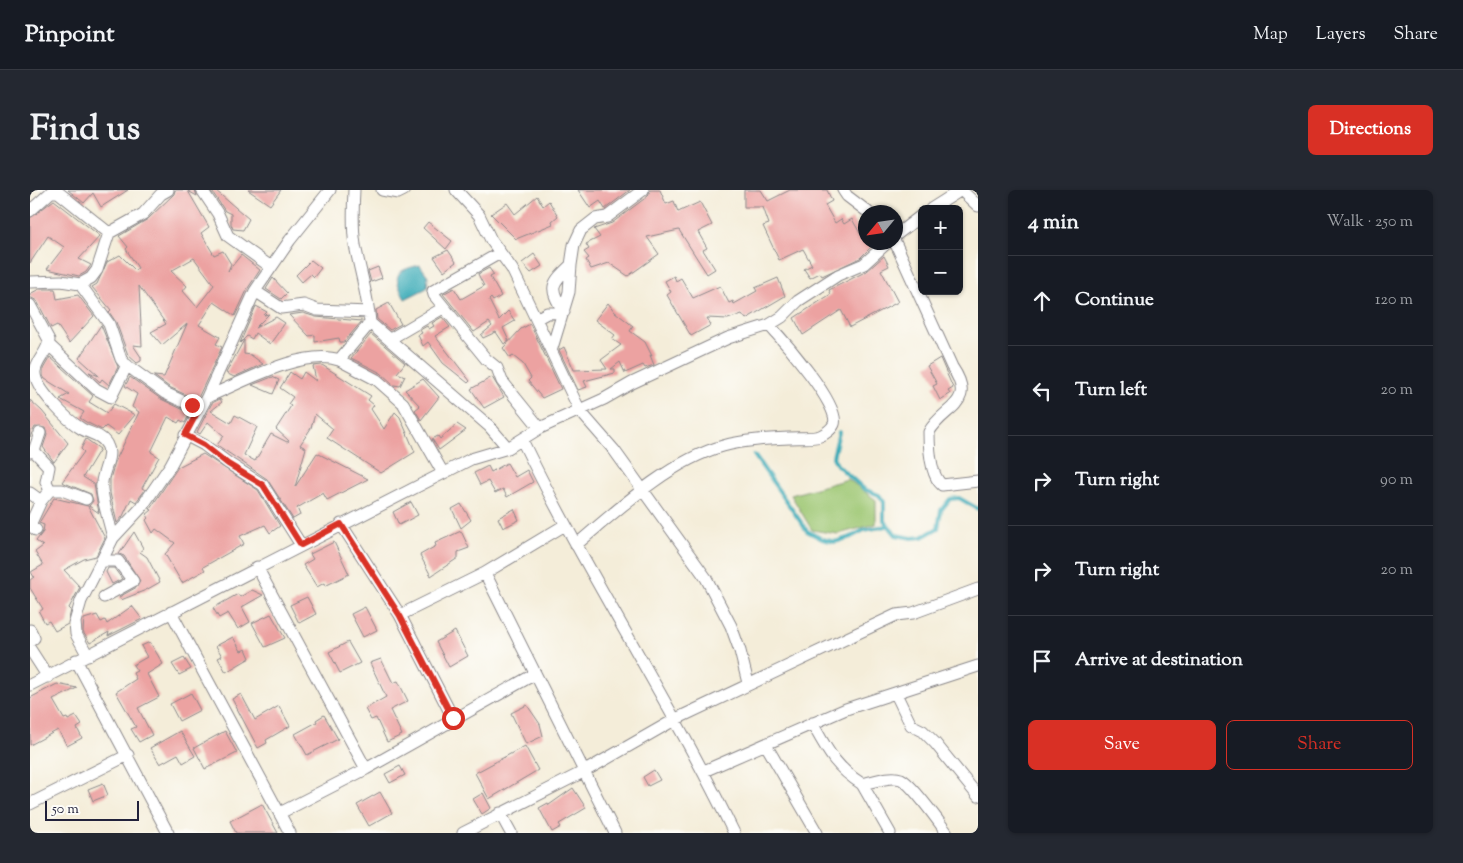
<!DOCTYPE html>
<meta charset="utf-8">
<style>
:root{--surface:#171b24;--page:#242831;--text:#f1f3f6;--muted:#9ea1a6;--line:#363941;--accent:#d93025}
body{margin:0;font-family:"Sorts Mill Goudy",serif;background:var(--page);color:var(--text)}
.controls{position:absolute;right:15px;top:15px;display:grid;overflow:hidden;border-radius:8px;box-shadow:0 1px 4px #0004}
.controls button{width:45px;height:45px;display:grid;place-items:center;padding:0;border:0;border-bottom:1px solid var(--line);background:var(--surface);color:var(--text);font:25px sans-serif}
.compass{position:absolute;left:828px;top:15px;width:45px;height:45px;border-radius:50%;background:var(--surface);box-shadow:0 1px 4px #0004;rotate:241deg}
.scale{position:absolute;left:15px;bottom:12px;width:94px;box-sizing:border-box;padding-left:5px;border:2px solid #22223b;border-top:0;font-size:14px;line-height:18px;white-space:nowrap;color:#22223b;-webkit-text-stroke:4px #fdfcf7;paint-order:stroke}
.stop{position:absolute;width:15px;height:15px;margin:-11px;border:4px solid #d93025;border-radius:50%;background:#fff}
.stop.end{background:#d93025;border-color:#fff;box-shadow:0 1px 5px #0008}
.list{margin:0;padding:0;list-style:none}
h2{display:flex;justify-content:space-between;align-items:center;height:65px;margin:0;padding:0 20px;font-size:21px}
h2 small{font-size:16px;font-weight:400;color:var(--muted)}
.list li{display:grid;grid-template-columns:32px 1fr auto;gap:15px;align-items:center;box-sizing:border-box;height:90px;padding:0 20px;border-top:1px solid var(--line)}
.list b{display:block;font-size:19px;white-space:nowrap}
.list em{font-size:16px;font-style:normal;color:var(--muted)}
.actions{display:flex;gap:10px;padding:15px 20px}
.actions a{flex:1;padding:11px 0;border:1px solid var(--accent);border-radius:8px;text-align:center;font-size:18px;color:var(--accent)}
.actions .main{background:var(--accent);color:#fff}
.icon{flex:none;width:28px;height:28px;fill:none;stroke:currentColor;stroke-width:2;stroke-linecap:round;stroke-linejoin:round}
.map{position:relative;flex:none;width:948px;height:643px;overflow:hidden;border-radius:8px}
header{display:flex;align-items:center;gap:30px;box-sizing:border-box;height:70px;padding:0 25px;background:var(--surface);border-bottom:1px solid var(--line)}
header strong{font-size:24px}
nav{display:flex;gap:28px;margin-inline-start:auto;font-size:18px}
.intro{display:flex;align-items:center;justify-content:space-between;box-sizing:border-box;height:120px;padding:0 30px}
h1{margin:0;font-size:35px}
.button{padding:12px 22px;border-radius:8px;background:var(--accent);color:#fff;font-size:18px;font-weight:700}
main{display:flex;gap:30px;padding:0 30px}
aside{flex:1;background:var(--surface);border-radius:8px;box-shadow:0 1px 4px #0004}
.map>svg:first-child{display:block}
</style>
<header>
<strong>Pinpoint</strong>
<nav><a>Map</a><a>Layers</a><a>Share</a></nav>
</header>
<div class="intro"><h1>Find us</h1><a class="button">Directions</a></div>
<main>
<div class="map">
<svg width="948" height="643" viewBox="0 0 948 643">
<rect width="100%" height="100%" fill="#fdfcf7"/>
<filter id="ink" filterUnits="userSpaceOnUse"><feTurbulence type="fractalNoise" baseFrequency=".02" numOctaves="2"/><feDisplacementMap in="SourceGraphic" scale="10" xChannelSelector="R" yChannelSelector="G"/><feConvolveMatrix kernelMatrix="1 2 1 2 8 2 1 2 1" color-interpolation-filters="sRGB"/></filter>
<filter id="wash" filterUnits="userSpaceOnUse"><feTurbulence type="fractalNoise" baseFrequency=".0096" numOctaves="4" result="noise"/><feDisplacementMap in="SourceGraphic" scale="20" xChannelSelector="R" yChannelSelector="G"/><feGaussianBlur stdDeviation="1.12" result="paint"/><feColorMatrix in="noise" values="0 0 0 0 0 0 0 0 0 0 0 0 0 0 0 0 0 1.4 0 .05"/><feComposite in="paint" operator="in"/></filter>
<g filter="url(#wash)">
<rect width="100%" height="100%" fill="#f4edd9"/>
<path fill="#9ec773" stroke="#607457" d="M818 289 846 310V334L808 344 782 340 761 305Z"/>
<path fill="#39aab7" stroke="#2e6679" d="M390 75 398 86 397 98 375 109C363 86 363 81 390 75Z"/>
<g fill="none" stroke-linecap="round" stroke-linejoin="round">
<path stroke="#39aab7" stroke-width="4" d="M809 242 803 267 807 275 834 299 849 305 854 312V330L866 345 882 348 892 347 908 338 911 320 920 309 929 308 948 319
M724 265 777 341 792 349 805 352 821 347 834 340 857 336"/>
</g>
<g id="blocks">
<path fill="#eca2a1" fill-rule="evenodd" d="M38 0H98L71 17 63 3 54 13Z
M145 0H165L167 6 158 1 179 37 171 43 184 65 193 61 201 74 198 81 211 65 230 80 218 98 205 126 184 112 169 135 190 147 186 154 192 157 167 210 139 197 124 186 134 187 157 134 132 155 121 142 136 134 109 96 112 156 103 155 111 167V171L107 173 98 165 86 132 79 122 81 120 62 97 67 94 77 72 90 65 105 80 108 78 96 59 98 57 89 46 118 29 144 4ZM164 68 184 95 167 117 153 101 157 96 141 81Z
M181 0H185L219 29 213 40 203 39 201 34V24L195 21Z
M218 0H251L240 15Z
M548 0H600L575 19 570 11 560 18Z
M620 0H630L636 14 644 11 648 22 670 12 682 35 668 42 677 58 673 60 685 79 677 84 649 40 617 47 629 64 598 86 579 73 561 79 556 70 559 68 554 62 559 59 556 54 570 47 564 39 582 33 618 6Z
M714 0H731L738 11 760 0H797L802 11 795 15 805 33 811 29 814 34 822 29 835 52H840L842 56 830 68 792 86 790 83 780 88 774 79 782 75 773 59 749 70 733 36 739 34 733 17H714Z
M507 6 513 16 519 11 528 26 522 31 523 34 486 49 461 24 477 13 485 24Z
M24 10 70 46 49 69 61 75 56 82 49 86 17 79 34 57 18 46 0 73V28Z
M398 32 422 51 416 59 393 38Z
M418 60 426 72 414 81 404 67Z
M504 64 512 76 501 83 492 73Z
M854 66 859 76 851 80 868 112 820 137 811 120 773 145 764 128 801 104 799 100 837 81Z
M281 70 291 78 284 87 281 84 272 92 266 85Z
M348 77 352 88 341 92 338 81Z
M459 78 464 85 460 87 471 106 463 111 461 108 459 110 469 130 478 121 485 131 473 138 479 151 474 154 466 142 453 148 451 145 462 136 459 132 444 142 413 104 424 98 431 109 454 96 448 84Z
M644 86 646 91 651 88 663 108 690 96 699 113 703 111 704 114 727 101 725 98 748 88 755 106 716 129 712 124 698 129 677 128 681 135 661 146 637 105 641 102 635 91Z
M243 88 257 103 251 109 236 99Z
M9 99H25L27 109 48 105 64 126 39 153 27 135 21 138 7 111 0 107V104Z
M359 113 371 134 360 140 347 129 346 120Z
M578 113 585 122 603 136 600 141 615 152 622 166 620 165 624 175 615 178 613 175 595 183 590 172 581 179H585V183L554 191 557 197 548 200 529 160 534 157 544 180 577 179 571 170 591 155 582 149 585 145 565 130Z
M226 116 237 122 234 125 239 124 225 138 246 127 255 133 240 154 225 143 222 149 217 146 210 153Z
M273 123 286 127 332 131 314 152H310L309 148 285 152V145L279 146 259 125Z
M412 127 420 137 405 146 440 191 438 193 413 173 398 152 393 156 388 145 392 143 390 140 397 136 399 139 404 136 402 133Z
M500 134 531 199 512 208 498 191 501 188 493 174 483 166 480 168 473 158 491 139Z
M71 135 88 177 79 195 72 189 70 192 59 182 69 186 49 168Z
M341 144 375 173 367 183 375 186 370 196 364 195 351 183 321 168Z
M214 150V164L221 165 233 174 204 187 196 183Z
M20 167 63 206 59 212 77 223 84 214 105 225 88 245 76 236 72 240 56 232 50 228 54 222 30 209 39 204 15 189 13 186V179Z
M910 168 923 198 918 201 920 204 910 210 903 196 907 194 897 176Z
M292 175 341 206 338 210 344 215 341 219 354 239 365 222 370 227 385 262 351 283 297 248 303 239 285 224 281 238 270 255 276 258 265 297 287 263 338 289 297 310 293 303 267 318 270 325 263 329 237 289 187 255 194 246 178 232 170 244 167 242 182 213 190 209 192 212 181 221 201 233 205 225 227 237 214 265 225 271 241 244 257 252 259 251 246 239 261 216 258 214 263 207 250 198 260 182 270 189 274 182 286 191 283 176Z
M100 187 131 209 160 223 155 233 150 230 148 233 138 227 121 262 129 267 112 298 115 300 106 312 101 309 93 326 87 333 80 303V289L85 272 109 222 102 217 107 204 95 196Z
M242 187 249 190 243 204 222 195Z
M462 187 474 207 454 218 441 199Z
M393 189 409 207 391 230 385 220 390 216 375 200Z
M0 210 12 221 38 253 24 272 13 257 17 245 15 238 5 237 0 247Z
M427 234 436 240 409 260 402 249 408 246 410 249Z
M56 249 70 259 53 287 64 294 69 323 59 316 63 311 61 304 32 292 54 262 51 259Z
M173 264 228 300 250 336 240 343 235 335 210 346 214 354 173 377 175 380 152 393 135 364 145 353 126 339 123 343 116 330 118 328 116 325 122 320 120 319 148 277Z
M477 273 485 287 497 280 503 292 477 307 473 299 465 303 458 291 450 295 444 283 458 276 461 282Z
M24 308 58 316 75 348 66 366 54 369 34 380 50 397 39 418 41 420 38 434 25 441 19 431 15 433 9 422 13 419 0 398V390L4 387 1 382 13 375 5 362 13 356 6 351 13 342 14 335 9 333Z
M381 312 388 325 369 335 363 322Z
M431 314 441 330 431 338 422 319Z
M484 319 489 330 473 338 468 328Z
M431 341 439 358 428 362V368L401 386 390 365 406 356 405 353Z
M104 342 113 358 110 362 117 367 130 392 116 400 91 410 89 407 107 397 110 391 94 366 89 364Z
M304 352 319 384 295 396 294 393 287 397 273 375 283 369 280 364Z
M78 378H84L92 389 82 394 76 382Z
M222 400 233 405 212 417 220 432 208 439 198 423 189 428 183 418 208 404 210 407Z
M277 407 286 424 269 433 260 415Z
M102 416 112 429 78 446 79 442 60 453 53 442 54 429 67 425 71 432 75 430 77 434Z
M335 417 347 440 333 447 321 424Z
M241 424 255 448 235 457 222 433Z
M425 441 438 466 419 477 406 452Z
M203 447 211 461 216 459 220 468 196 482 188 468 192 466 186 456Z
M120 452 133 474 117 484 129 507 108 518 122 545 109 552 101 539 106 537 86 502 106 489 103 483 107 481 103 475 117 467 111 456Z
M318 452 330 473 310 483 299 462Z
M154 468 161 479 149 485 142 474Z
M351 469 363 493 368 491 378 511 360 520 372 545 357 552 346 528 341 530 335 519 356 507 340 473Z
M27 494 47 498 23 510 34 529 37 528 38 530 46 526 52 535 47 538 52 548 37 556 28 540 0 555V508Z
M161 503 170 520 149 531 140 514Z
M211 504 225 530 249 516 260 536 236 550 237 553 228 558 202 509Z
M497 515 510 534 513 546 496 554 481 523Z
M294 525 308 549 277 565 265 544 287 532 286 530Z
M150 541 165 566 153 573 148 564 130 574 120 558Z
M195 541 207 563 175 579 164 558Z
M495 556 508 580 459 609 445 583Z
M370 576 375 585 360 593 355 584Z
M624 580 630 590 618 596 613 587Z
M73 593 78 605 63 611 58 599Z
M543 598 556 618 529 634 531 637 522 642 509 618 518 613 519 615Z
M350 602 362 623 339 636 327 615Z
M453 603 461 618 452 624 443 609Z
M232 614 248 643H206L200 631Z"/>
</g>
</g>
<g filter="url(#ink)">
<use href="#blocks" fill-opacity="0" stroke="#8b888a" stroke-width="1"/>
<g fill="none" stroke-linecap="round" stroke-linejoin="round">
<g stroke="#8b888a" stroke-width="13">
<path id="street" d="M172 0 188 24 198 46 241 77
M324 0C323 18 322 37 325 55 330 81 338 106 340 133L459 236 478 258
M352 0 368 3 374 0
M426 0 449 25 461 50 482 79 550 221 584 260 676 388 701 436 710 461 718 493
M813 0 817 6 838 22
M901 19 931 0 948 16
M0 21 21 2H28L79 43
M866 45 892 25
M865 52 922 177C948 215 913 216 899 242 899 257 900 285 912 295L948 291
M470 63 403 101 404 105 456 169 467 178 472 191 510 238
M0 92 31 91 50 94 61 88 67 80 79 43 113 24 131 4 138 0
M50 94 79 134 91 169 95 174 135 203 169 219
M225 101 251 118 274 115 287 120 339 122
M0 115 19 150C18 162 7 169 5 181 3 197 38 231 52 239 61 244 72 245 77 255 83 265 73 281 72 292 70 305 80 333 83 348
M506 129 517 123 534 122C518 97 521 94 541 75L544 55 551 40 565 29 577 27 613 0
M360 149 413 118
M19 155 66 199 81 207 97 175
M522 158 539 102 541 75
M309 170 347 190 373 213 413 283
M177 207C211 193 273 158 309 170L340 133
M155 245 174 255 198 273 233 295 271 355
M492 250C557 384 639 509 704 643
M4 261 19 277 16 292 20 300
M0 262 4 261 10 243
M0 303 11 311
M311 334 370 425 423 528
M6 340 0 335 11 311 20 300H32L56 309
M546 355C587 320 641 270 693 256 714 250 738 249 760 248 769 247 782 249 790 246 795 244 802 239 804 234 811 216 753 150 739 135
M71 371H88L103 391 74 407
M227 377 336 579
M455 383 585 643
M141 422 260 643
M370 425 455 383 535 335
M0 440 4 448 0 451
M0 459 18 487
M58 466 46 444 45 432 51 411 75 364 83 348 111 318 140 276 177 207 225 101 260 50 300 0
M46 470 138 643
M0 495 441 269 478 258 510 238 574 209 602 193 698 148 739 135 752 127 768 111 808 85 834 74 858 52
M866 504 881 535 893 541 905 553 948 606
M782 533C797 560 805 577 832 594 843 592 860 585 871 589 882 594 909 632 917 643
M736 555 787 643
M674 581 816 519 948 476
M832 594 860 643
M0 614 98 565
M250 623 336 579 505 484
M470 623 481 643
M433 643 555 581 646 529 866 425 883 423 948 399"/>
</g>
<use href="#street" stroke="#fff" stroke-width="11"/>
</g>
</g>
<g fill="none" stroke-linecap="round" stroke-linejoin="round" filter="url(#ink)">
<path stroke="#d93025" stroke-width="6" d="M162 215 169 219 155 245 174 255 198 274 233 295 271 355 311 334 370 426 423 528"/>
</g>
</svg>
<div class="controls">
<button>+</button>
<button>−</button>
</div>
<svg class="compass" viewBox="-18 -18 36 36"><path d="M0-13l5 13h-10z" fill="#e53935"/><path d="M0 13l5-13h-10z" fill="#9ea1a6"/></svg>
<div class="scale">50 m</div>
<div class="stop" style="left:423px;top:528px"></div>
<div class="stop end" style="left:162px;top:215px"></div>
</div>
<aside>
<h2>4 min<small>Walk · 250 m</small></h2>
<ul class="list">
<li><svg class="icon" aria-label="ahead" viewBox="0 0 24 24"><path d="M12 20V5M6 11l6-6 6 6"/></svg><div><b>Continue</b></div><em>120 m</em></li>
<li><svg class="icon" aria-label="left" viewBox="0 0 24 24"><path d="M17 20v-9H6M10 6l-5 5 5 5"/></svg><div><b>Turn left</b></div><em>20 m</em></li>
<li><svg class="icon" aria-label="right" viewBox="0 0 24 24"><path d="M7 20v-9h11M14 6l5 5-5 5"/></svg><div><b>Turn right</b></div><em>90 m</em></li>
<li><svg class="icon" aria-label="right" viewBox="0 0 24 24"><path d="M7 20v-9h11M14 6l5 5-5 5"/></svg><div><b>Turn right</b></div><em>20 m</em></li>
<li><svg class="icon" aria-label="arrive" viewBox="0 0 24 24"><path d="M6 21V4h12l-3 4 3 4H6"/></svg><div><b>Arrive at destination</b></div></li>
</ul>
<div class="actions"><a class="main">Save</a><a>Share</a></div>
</aside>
</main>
